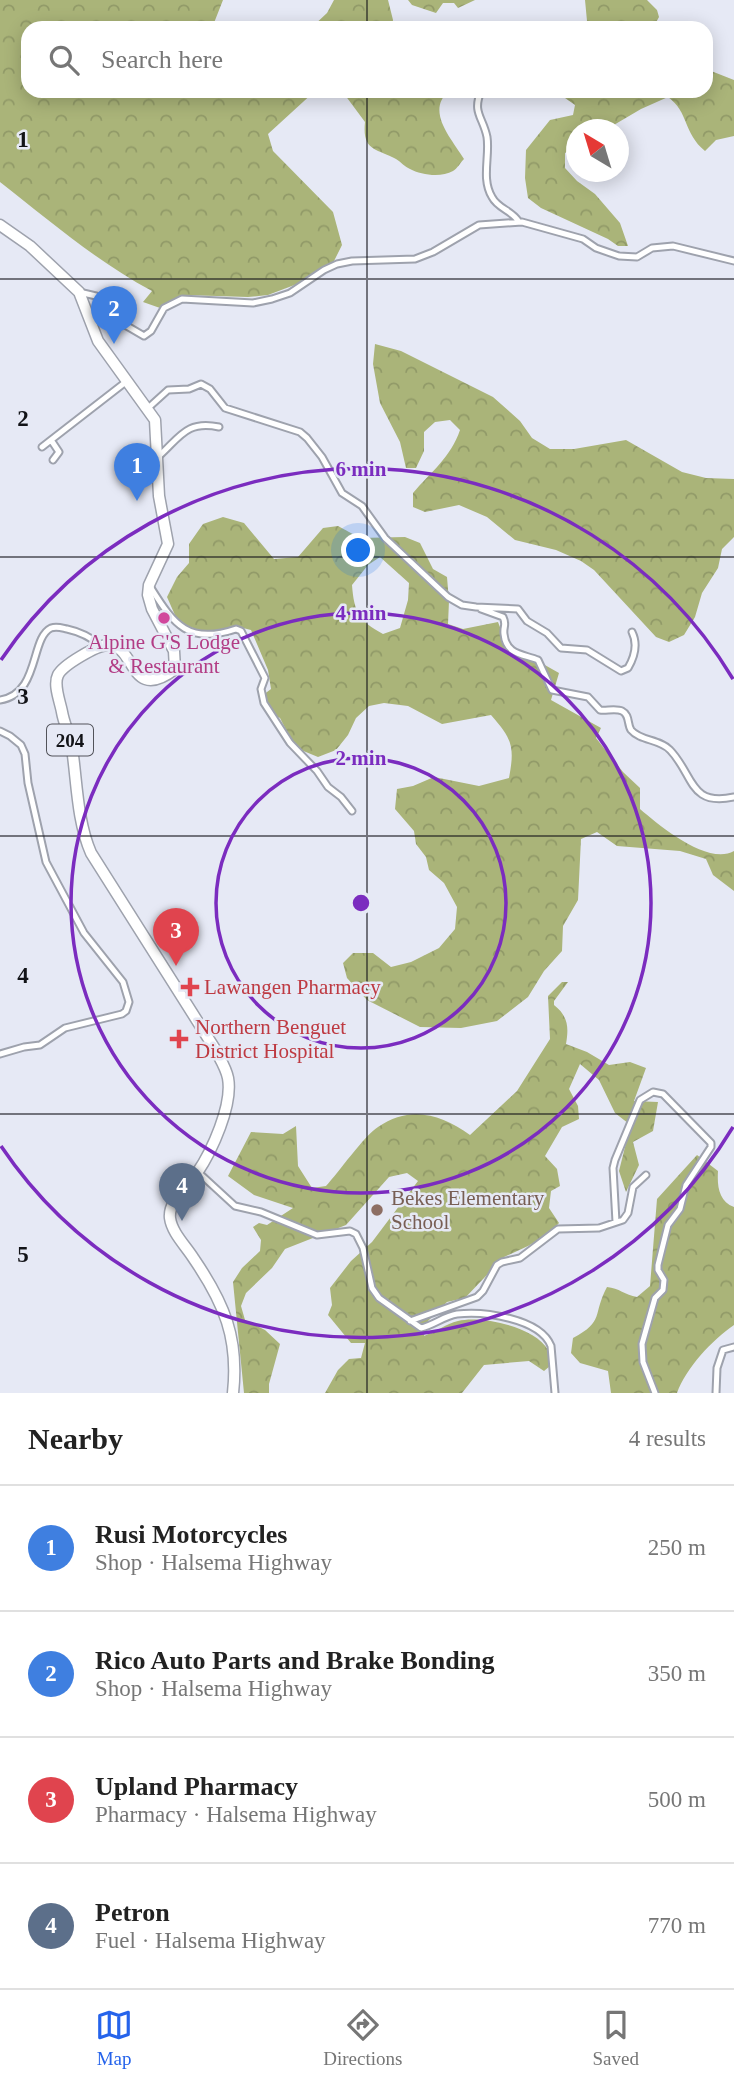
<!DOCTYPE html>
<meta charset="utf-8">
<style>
:root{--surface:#fff;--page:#f6f6f6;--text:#222;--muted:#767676;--line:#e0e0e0;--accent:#2563eb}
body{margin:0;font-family:"Times New Roman",serif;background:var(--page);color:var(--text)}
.compass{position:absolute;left:566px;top:119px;width:63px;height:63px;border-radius:50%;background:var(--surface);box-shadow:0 4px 18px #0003;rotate:322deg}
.you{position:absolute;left:359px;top:551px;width:24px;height:24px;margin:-18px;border:5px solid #fff;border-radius:50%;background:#1a73e8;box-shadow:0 0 0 10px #1a73e833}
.badge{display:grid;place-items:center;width:46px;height:46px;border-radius:50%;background:var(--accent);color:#fff;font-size:23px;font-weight:700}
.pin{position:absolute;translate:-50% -58px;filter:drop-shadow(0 2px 4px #0008)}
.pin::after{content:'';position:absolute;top:37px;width:24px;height:21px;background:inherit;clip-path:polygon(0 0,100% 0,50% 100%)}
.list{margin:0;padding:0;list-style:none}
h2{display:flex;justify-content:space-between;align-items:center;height:91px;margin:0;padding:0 28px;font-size:30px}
h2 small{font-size:23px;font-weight:400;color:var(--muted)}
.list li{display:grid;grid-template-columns:46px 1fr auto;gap:21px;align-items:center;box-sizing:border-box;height:126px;padding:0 28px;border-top:2px solid var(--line)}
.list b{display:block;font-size:26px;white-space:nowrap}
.list p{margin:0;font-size:23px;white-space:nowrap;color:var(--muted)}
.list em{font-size:23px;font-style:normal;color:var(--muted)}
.icon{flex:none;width:38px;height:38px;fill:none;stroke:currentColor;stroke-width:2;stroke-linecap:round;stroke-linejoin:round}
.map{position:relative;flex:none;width:734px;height:1393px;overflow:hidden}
.search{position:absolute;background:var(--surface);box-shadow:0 4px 18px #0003;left:21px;right:21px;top:21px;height:77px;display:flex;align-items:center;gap:18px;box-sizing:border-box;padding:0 24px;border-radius:21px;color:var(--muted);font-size:26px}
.sheet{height:595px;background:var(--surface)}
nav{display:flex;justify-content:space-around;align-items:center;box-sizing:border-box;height:98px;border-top:2px solid var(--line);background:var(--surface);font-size:19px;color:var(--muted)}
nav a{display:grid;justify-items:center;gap:4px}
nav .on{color:var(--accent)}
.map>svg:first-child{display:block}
</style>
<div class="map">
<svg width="734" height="1393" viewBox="0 0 734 1393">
<defs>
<pattern id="forest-crowns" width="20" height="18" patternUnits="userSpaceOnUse" patternTransform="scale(1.75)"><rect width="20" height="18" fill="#aab479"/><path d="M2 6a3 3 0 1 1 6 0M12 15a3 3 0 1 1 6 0" fill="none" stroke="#919a68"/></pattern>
</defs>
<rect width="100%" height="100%" fill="#e6e9f5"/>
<path fill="url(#forest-crowns)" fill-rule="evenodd" d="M0 0H223L212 28H28V91H315L268 134 273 151 333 212 342 245 333 263 305 281 268 295 248 297 185 295 160 308 143 302 152 291C96 261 50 221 0 182Z
M334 0H388L393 20 392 28H311L327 13Z
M408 0H475L458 8 454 3H443L436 13 412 5Z
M585 0H647L657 10 659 17 653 28H584L587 21Z
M706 69 734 80V136L716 140 705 151C683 133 689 112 668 97L641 109 607 129 576 130V147L565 153V168L577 181 595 194 620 223 628 246H618L608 239 541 208 528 198 525 178 526 150 550 120 573 115 575 105 565 98 562 91H706Z
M342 91H449C425 111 452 139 464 159 461 162 457 169 453 171 441 178 421 175 410 169 405 167 401 162 396 159 376 148 362 151 365 122Z
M375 344 401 351 493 397 520 421 532 438 550 449H574L626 440 682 472 706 478 734 479V537L722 549 718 568 702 593 695 617 684 635 669 642 656 637 594 570 581 561 556 550 515 540 487 517 459 505 425 512 413 507V493C431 472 451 457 460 430L450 420 435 422 424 432V451L416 468H406L400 442 380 403 373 364Z
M223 517 244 523 274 559 298 557 323 528 338 526 360 538 405 537 420 543 433 569 447 577 449 601 448 624 463 629 498 622 506 643 559 673 551 700 601 728 596 738 623 772 640 788V809C660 826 708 866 734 851V891L713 875 706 859 680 851 617 846 597 832 581 839 578 900 563 926 562 951 544 971 528 997 497 1021 461 1028 420 1027 367 1000 347 978 343 963 353 953H373L391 967 411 962 439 948 455 929 457 907 444 883 429 870 426 857 416 844 414 831 395 809 397 789 413 786 434 777 479 786 509 778C515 746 512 739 491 715L442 724 408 706 384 703 369 706 356 718 348 735 336 750 318 757 301 750 291 740 280 718 264 710 263 695 271 689 268 670 251 630 239 627 203 632 178 622 167 597 177 577 189 563V544L203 524ZM380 557 409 583 408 600 400 628 383 634C359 621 354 612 352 585L368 565Z
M562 982H568L554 1001V1005C568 1016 569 1027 566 1044L587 1052 609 1065 630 1062 646 1068 634 1101 658 1102 653 1131 633 1142 639 1165 626 1192 619 1171 627 1139 633 1127 615 1113 599 1080 580 1064 569 1089 578 1106 579 1119 562 1127 545 1156 557 1169 560 1186 551 1191 549 1208 559 1223 550 1233 528 1246 504 1257 465 1298 447 1302 428 1321 424 1336C435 1332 446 1324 458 1321 481 1315 536 1327 548 1350 550 1354 549 1362 550 1366L544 1371 529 1361 484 1365 462 1393H325L338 1370 349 1359 361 1358 365 1343H351L328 1315 332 1305 330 1288 351 1261 372 1242 418 1181 407 1173 389 1177 346 1225 285 1249 272 1268 246 1293 241 1306 245 1320 265 1330 280 1344 269 1384V1393H244L233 1282 242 1268 260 1251 261 1240 253 1227 259 1223 267 1225 293 1208 254 1195 228 1176 251 1132 283 1134 296 1126 298 1166 312 1188 326 1186C339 1172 364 1136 378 1127 410 1105 441 1114 470 1135L517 1091 550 1039 548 996Z
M697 1155 718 1171C717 1187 719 1201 734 1207V1325C712 1340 686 1368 677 1393H611L608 1371 580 1363 571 1353 573 1338C605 1321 592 1315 607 1287 619 1288 625 1295 637 1297L650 1286 657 1199Z"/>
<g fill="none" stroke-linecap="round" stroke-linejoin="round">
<g stroke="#9ea2ad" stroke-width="9">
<path id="street" d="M481 91C472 113 483 117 487 137 490 156 481 179 492 197 498 209 512 210 519 222
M79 292 96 296 120 322 144 336 151 331 164 308 182 299 253 303 272 299 290 293 324 270 337 264 352 261 415 259 433 252 479 225 522 222 583 239 596 248 619 256 637 257 652 248 673 246 734 261
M147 409 168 390 189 389 201 384 210 389 225 408 300 432 307 438 322 457 342 493 362 506 385 538 448 597 462 605 476 607 518 609 527 621 547 633 561 648 587 650 621 671 628 668C635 656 638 644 632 632
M42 447 51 440
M159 456C180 437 187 420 219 427
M53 460 59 452 51 440 127 381
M151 588C174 625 189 645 236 629L241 631 265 678 261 689 264 703 290 743 317 771 328 787 341 797 352 811
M481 609 503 617C507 625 503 626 504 634 506 655 523 654 538 660L552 690 588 697 600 710C606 711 616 708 622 711 630 715 627 724 631 730 640 741 660 739 670 750 694 775 689 807 734 797
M0 700C40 694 30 638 51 628 57 626 62 628 67 629 81 632 91 637 101 646
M0 731 10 736 21 745 25 754 28 783 46 862 84 933 123 982 129 1002 126 1011 122 1014 65 1028 40 1045 24 1047 0 1054
M198 1172 235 1206 261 1212 317 1235 350 1231 356 1234 363 1248 372 1288 379 1298 421 1328C434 1325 444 1316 457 1314 483 1311 540 1318 551 1346L555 1393
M616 1222 613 1168 615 1160 640 1100 653 1092 663 1094 711 1143V1147L686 1185 680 1209 668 1225 658 1265V1270L664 1280 663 1290 655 1298 642 1344 643 1362 655 1393
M410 1321 477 1297 483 1291 497 1265 502 1262 520 1258 558 1229 599 1228 623 1220 628 1213 633 1187 646 1175
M716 1393 717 1368 723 1350 734 1347"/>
</g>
<g stroke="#9ea2ad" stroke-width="13">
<path id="highway" d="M0 225 30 246 79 292 98 341 155 420 159 496 168 544 149 585 148 595 152 609 174 651 175 669C129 704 136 644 108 645 97 645 63 665 58 675 53 685 60 701 62 712 64 724 70 735 72 748 77 782 77 821 91 853L215 1049C220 1059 226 1068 228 1078 233 1105 212 1151 197 1173 188 1186 168 1201 170 1218 172 1233 186 1246 194 1259 224 1303 239 1338 233 1393"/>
</g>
<use href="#street" stroke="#fff" stroke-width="5"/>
<use href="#highway" stroke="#fff" stroke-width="10"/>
</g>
<path fill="none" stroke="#121317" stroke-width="2" stroke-opacity="0.55" d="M367 0V28M367 91V1393M0 279H734M0 557H734M0 836H734M0 1114H734"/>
<g fill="none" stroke="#7b2cbf" stroke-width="3.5">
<circle cx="361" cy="903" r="145"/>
<circle cx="361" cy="903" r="290"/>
<path d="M733 1127A434 434 0 0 1 1 1146M1 660A434 434 0 0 1 733 679"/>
</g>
<circle fill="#d1479c" stroke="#e6e9f5" stroke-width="2.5" cx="164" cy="618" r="7"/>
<g fill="#e0444e" stroke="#e6e9f5" stroke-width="2.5">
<path d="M186.5 976.5h7v7h7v7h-7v7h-7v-7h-7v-7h7z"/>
<path d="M175.5 1028.5h7v7h7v7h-7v7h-7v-7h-7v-7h7z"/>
</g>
<circle fill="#8d6e63" stroke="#e6e9f5" stroke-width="2.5" cx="377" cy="1210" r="7"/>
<g text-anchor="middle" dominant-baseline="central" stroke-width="5" stroke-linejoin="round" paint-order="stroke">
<rect fill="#e6e9f5" stroke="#52535a" stroke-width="2" x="47" y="724.5" width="46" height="31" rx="5"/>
<g font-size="19" font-weight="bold" fill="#121317">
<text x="70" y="740">204</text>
</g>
<g font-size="21" fill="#b23c85" stroke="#e6e9f5">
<text x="164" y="642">Alpine G'S Lodge<tspan x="164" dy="24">&amp; Restaurant</tspan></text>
</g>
<g font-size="21" fill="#be3a42" stroke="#e6e9f5" text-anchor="start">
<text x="204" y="987">Lawangen Pharmacy</text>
<text x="195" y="1027">Northern Benguet<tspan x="195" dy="24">District Hospital</tspan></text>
</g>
<g font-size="21" fill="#785e54" stroke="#e6e9f5" text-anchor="start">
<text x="391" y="1198">Bekes Elementary<tspan x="391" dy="24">School</tspan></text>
</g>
</g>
<g font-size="23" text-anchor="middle" font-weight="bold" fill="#121317" stroke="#e6e9f5" stroke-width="5" stroke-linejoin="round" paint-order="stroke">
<text x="23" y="147">1</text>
<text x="23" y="426">2</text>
<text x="23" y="704">3</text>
<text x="23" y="983">4</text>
<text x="23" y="1262">5</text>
</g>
<circle cx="361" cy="903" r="10" fill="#7b2cbf" stroke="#e6e9f5" stroke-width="3.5"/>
<g font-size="21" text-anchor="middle" font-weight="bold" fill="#7b2cbf" stroke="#e6e9f5" stroke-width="5" stroke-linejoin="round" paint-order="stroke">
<text x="361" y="476">6 min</text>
<text x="361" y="620">4 min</text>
<text x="361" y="765">2 min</text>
</g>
</svg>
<svg class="compass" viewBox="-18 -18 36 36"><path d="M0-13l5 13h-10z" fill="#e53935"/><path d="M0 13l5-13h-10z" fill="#767676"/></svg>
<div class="you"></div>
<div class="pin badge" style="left:137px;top:501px;background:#3f7fe0">1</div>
<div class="pin badge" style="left:114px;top:344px;background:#3f7fe0">2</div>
<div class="pin badge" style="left:176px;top:966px;background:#e0444e">3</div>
<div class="pin badge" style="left:182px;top:1221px;background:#5c6f8a">4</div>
<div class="search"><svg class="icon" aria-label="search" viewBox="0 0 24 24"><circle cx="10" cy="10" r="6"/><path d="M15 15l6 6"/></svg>Search here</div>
</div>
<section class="sheet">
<h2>Nearby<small>4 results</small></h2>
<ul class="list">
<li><span class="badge" style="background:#3f7fe0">1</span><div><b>Rusi Motorcycles</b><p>Shop · Halsema Highway</p></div><em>250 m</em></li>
<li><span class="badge" style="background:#3f7fe0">2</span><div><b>Rico Auto Parts and Brake Bonding</b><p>Shop · Halsema Highway</p></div><em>350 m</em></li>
<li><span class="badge" style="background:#e0444e">3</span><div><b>Upland Pharmacy</b><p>Pharmacy · Halsema Highway</p></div><em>500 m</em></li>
<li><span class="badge" style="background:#5c6f8a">4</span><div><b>Petron</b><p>Fuel · Halsema Highway</p></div><em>770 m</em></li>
</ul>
</section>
<nav>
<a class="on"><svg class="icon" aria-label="map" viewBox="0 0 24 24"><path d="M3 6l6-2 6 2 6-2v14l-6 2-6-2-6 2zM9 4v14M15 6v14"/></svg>Map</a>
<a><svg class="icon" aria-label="directions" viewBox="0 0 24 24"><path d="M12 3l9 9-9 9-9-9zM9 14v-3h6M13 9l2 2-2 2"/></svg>Directions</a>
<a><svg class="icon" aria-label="saved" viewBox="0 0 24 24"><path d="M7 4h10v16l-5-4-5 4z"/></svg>Saved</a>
</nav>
